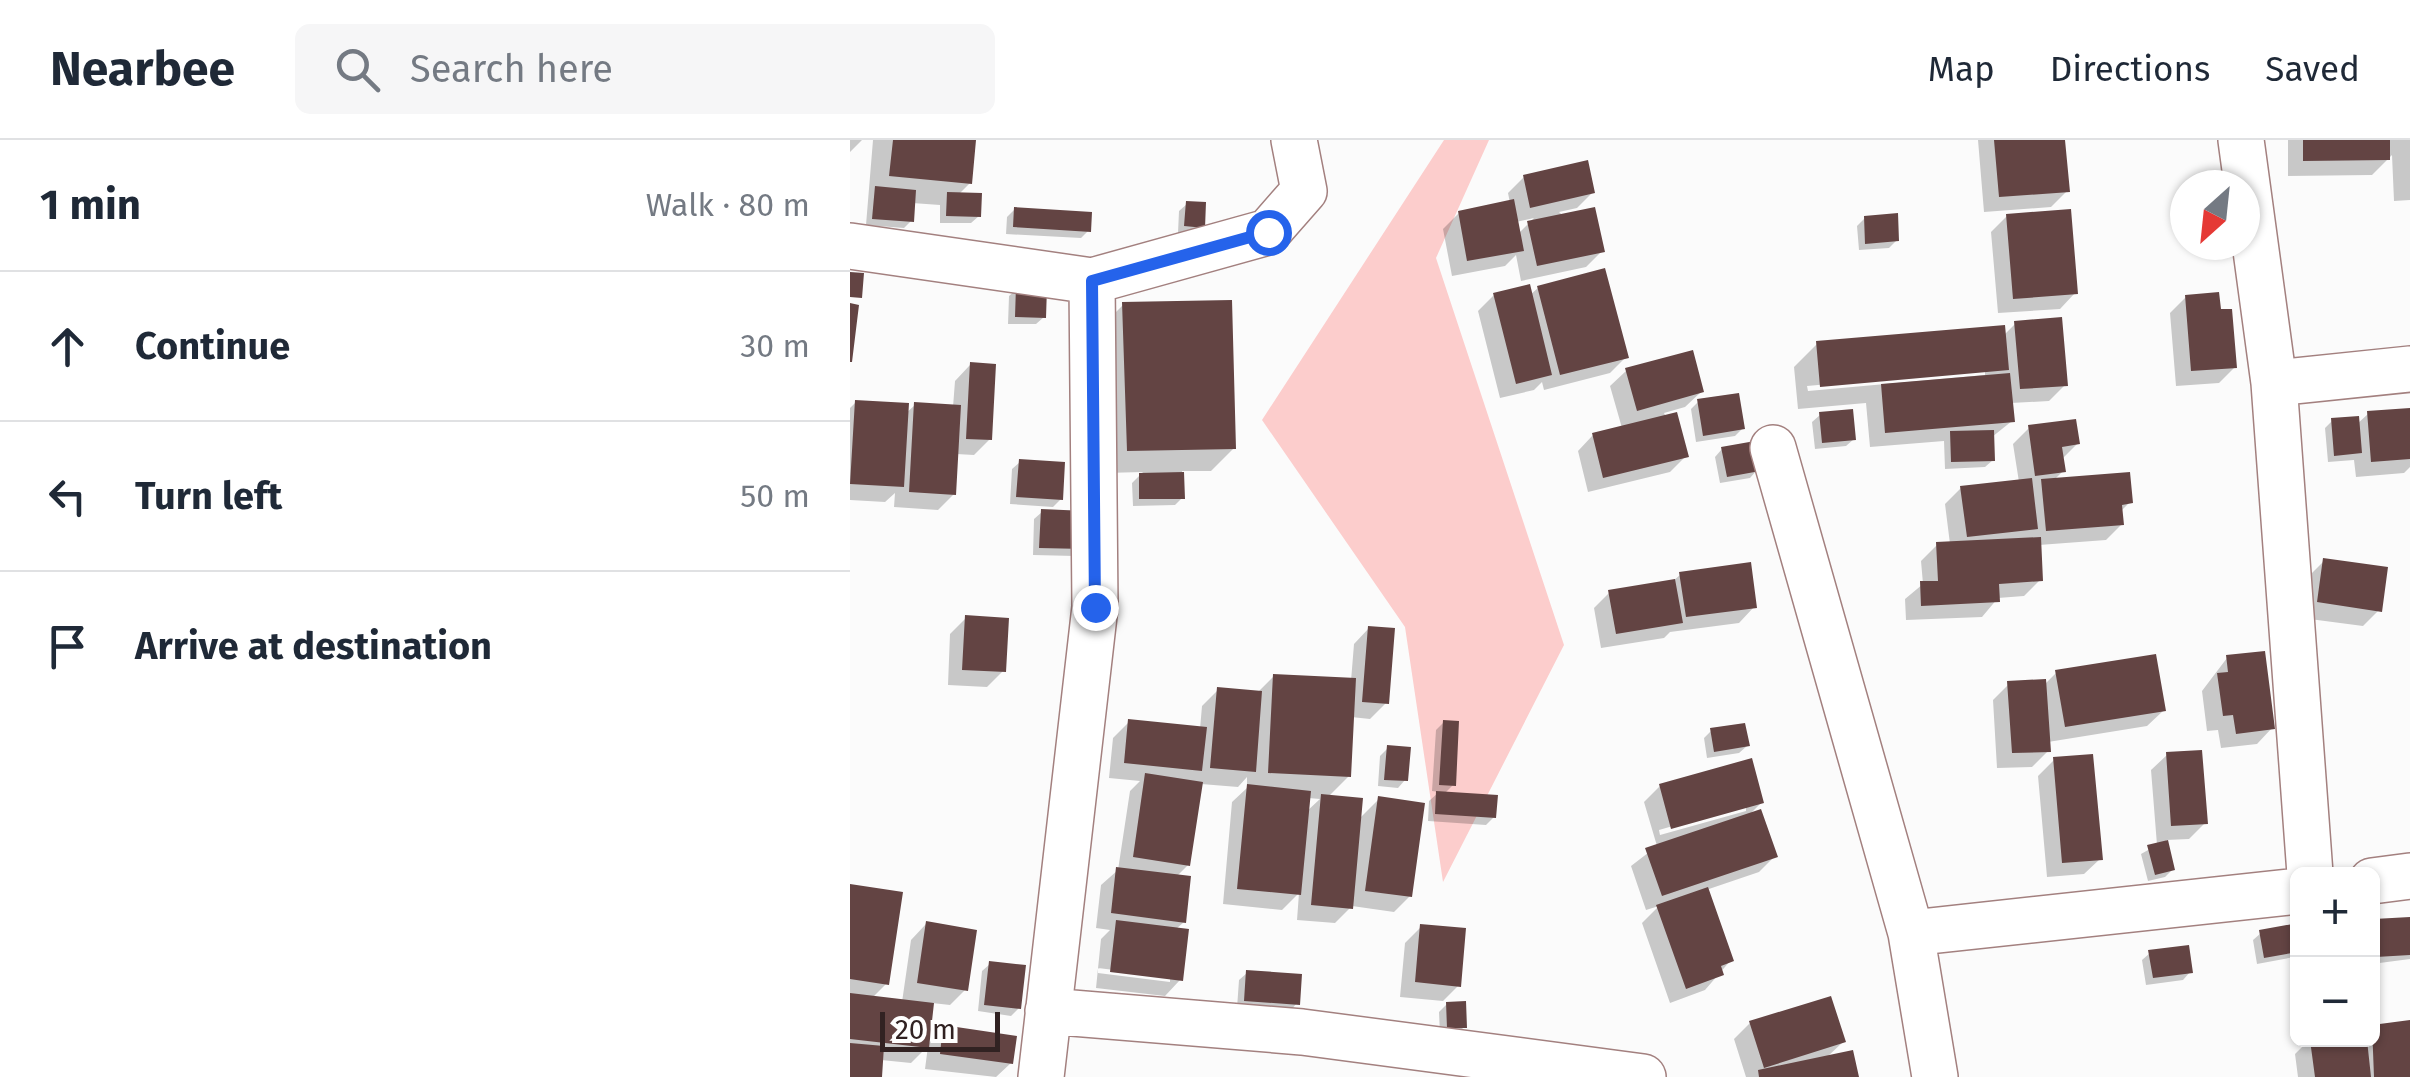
<!DOCTYPE html>
<meta charset="utf-8">
<style>
:root{--surface:#fff;--page:#f6f6f7;--text:#1f2937;--muted:#747a83;--line:#e0e1e3}
body{margin:0;font-family:"Fira Sans",sans-serif;background:var(--page);color:var(--text)}
.controls{position:absolute;right:30px;bottom:30px;display:grid;overflow:hidden;border-radius:15px;box-shadow:0 2px 8px #0004}
.controls button{width:90px;height:90px;display:grid;place-items:center;padding:0;border:0;border-bottom:2px solid var(--line);background:var(--surface);color:var(--text);font:50px sans-serif}
.compass{position:absolute;left:1320px;top:30px;width:90px;height:90px;border-radius:50%;background:var(--surface);box-shadow:0 2px 8px #0004;rotate:207deg}
.scale{position:absolute;left:30px;bottom:25px;width:120px;box-sizing:border-box;padding-left:10px;border:5px solid #312222;border-top:0;font-size:28px;line-height:35px;white-space:nowrap;color:#312222;-webkit-text-stroke:8px #fff;paint-order:stroke}
.stop{position:absolute;width:30px;height:30px;margin:-22px;border:8px solid #2563eb;border-radius:50%;background:#fff}
.stop.end{background:#2563eb;border-color:#fff;box-shadow:0 2px 10px #0008}
.list{margin:0;padding:0;list-style:none}
h2{display:flex;justify-content:space-between;align-items:center;height:130px;margin:0;padding:0 40px;font-size:42px}
h2 small{font-size:32px;font-weight:400;color:var(--muted)}
.list li{display:grid;grid-template-columns:65px 1fr auto;gap:30px;align-items:center;box-sizing:border-box;height:150px;padding:0 40px;border-top:2px solid var(--line)}
.list b{display:block;font-size:38px;white-space:nowrap}
.list em{font-size:32px;font-style:normal;color:var(--muted)}
.icon{flex:none;width:55px;height:55px;fill:none;stroke:currentColor;stroke-width:2;stroke-linecap:round;stroke-linejoin:round}
.map{position:relative;flex:none;width:1560px;height:937px;overflow:hidden}
header{display:flex;align-items:center;gap:60px;box-sizing:border-box;height:140px;padding:0 50px;background:var(--surface);border-bottom:2px solid var(--line)}
header strong{font-size:48px}
nav{display:flex;gap:55px;margin-inline-start:auto;font-size:35px}
.search{width:700px;height:90px;background:var(--page);display:flex;align-items:center;gap:25px;box-sizing:border-box;padding:0 35px;border-radius:15px;color:var(--muted);font-size:38px}
main{display:flex}
aside{flex:1;background:var(--surface)}
.map>svg:first-child{display:block}
</style>
<header>
<strong>Nearbee</strong>
<div class="search"><svg class="icon" aria-label="search" viewBox="0 0 24 24"><circle cx="10" cy="10" r="6"/><path d="M15 15l6 6"/></svg>Search here</div>
<nav><a>Map</a><a>Directions</a><a>Saved</a></nav>
</header>
<main>
<aside>
<h2>1 min<small>Walk · 80 m</small></h2>
<ul class="list">
<li><svg class="icon" aria-label="ahead" viewBox="0 0 24 24"><path d="M12 20V5M6 11l6-6 6 6"/></svg><div><b>Continue</b></div><em>30 m</em></li>
<li><svg class="icon" aria-label="left" viewBox="0 0 24 24"><path d="M17 20v-9H6M10 6l-5 5 5 5"/></svg><div><b>Turn left</b></div><em>50 m</em></li>
<li><svg class="icon" aria-label="arrive" viewBox="0 0 24 24"><path d="M6 21V4h12l-3 4 3 4H6"/></svg><div><b>Arrive at destination</b></div></li>
</ul>
</aside>
<div class="map">
<svg width="1560" height="937" viewBox="0 0 1560 937">
<rect width="100%" height="100%" fill="#fbfbfb"/>
<path fill="#fccdcc" d="M594 0H639L586 118 714 505 593 742 555 487 412 280Z"/>
<path fill="#0003" fill-rule="evenodd" d="M0 0H12L0 12Z
M23 0H124L120 43 108 55 129 76 121 83H90V65L62 63 61 81 54 88 16 85Z
M1128 0H1213L1217 51 1201 67 1134 72Z
M1438 0H1560V60L1544 61 1542 15 1522 35 1438 36Z
M674 37 743 52 727 68 709 72 752 111 736 127 671 141 666 115 655 126 602 136 593 89 609 73 660 63 658 53ZM684 78 668 94 666 82Z
M337 64 352 87 345 94 328 93 329 71Z
M165 69 238 91 231 98 156 94 157 77Z
M1157 76 1225 153 1210 169 1148 173 1141 92Z
M1015 78 1047 100 1039 108 1009 110 1007 86Z
M688 148 776 217 760 233 694 250 692 242 684 250 650 258 628 171 644 155H680Z
M167 149 194 177 186 184H158L159 156Z
M1336 157 1385 227 1369 243 1326 246 1320 173Z
M273 165 384 308 361 331H332V358L325 365 283 366 282 343 293 332 255 333 250 188Z
M1165 184 1215 245 1199 261 1161 263 1162 281 1142 297 1143 320 1135 327 1095 329 1094 301 1020 307 1016 263 948 269 944 227 967 204 1153 196ZM1135 230V235L958 251 957 246Z
M120 225 140 299 124 315 106 314 104 354 88 370 44 367 45 353 35 362 0 360V268L6 262 55 274 65 265 103 267 105 241Z
M776 231 851 252 835 267 814 273 836 316 820 332 738 352 728 311 743 295 772 288 760 246Z
M848 262 893 288 885 296 846 302 841 269Z
M1560 270V327L1554 333 1506 337 1504 320 1478 322 1475 288 1482 281 1507 284 1518 274Z
M970 275 1004 299 996 306 965 309 962 282Z
M1179 288 1227 304 1212 319 1213 331 1203 341 1280 362 1270 372 1272 384 1256 400 1189 405 1190 440 1174 456 1148 458 1132 477 1056 480 1055 459 1073 444 1071 421 1087 405 1100 404 1095 364 1111 348 1169 342 1163 304Z
M872 309 907 330 900 338 870 343 865 317Z
M170 322 211 359 203 367 160 364 162 329Z
M192 372 233 373 225 416 183 415 184 379Z
M1474 421 1529 470 1513 486 1452 478 1458 437Z
M830 435 904 467 889 483 820 492 814 498 751 508 744 468 760 452 823 441Z
M116 478 153 531 137 547 98 545 100 494Z
M519 488 536 563 520 579 501 577 499 636 478 657 509 679 529 659 560 756 544 772 502 766 485 783 447 780 449 753 432 770 373 764 382 662 397 648V637L388 647 351 644 338 725 326 737 334 782 325 790 330 840 315 856 246 848 251 799 260 790 246 788 251 745 268 730 280 651 290 641 259 638 263 598 279 582 350 589 352 566 368 550 407 553 424 536 501 541 504 504ZM458 658 470 659 456 672ZM248 828 320 837V842L248 833Z
M1377 518 1422 588 1407 604 1371 608 1368 590 1357 591 1352 551Z
M1207 532 1313 571 1297 586 1198 602V611L1182 627 1147 628 1143 560 1159 544 1194 545Z
M594 582 603 645 594 654 644 677 636 685 578 681 579 661 589 652 582 651 586 590Z
M861 591 897 606 889 613 857 618 854 598Z
M538 608 555 640 548 648 528 646 530 616Z
M1317 615 1355 683 1339 699 1316 700 1322 730 1315 737 1298 741 1291 714 1307 705 1301 630Z
M1204 620 1250 719 1234 734 1197 737 1188 636Z
M810 646 912 662 898 676 925 716 909 732 856 750 881 820 855 850 820 863 792 783 809 766 796 770 781 726 807 706 794 662ZM896 665V671L810 695 809 690Z
M0 746 36 844 22 858 52 862 61 800 76 784 116 849 100 865 82 863 77 905 94 888 161 923 146 937 75 929 78 906 61 923 31 920 30 937H0Z
M1560 780V819L1522 824V784Z
M571 787 609 845 593 861 550 857 555 803Z
M1448 792 1444 817 1407 824 1403 800 1411 793Z
M1300 813 1340 832 1333 840 1296 845 1292 820Z
M140 824 169 868 161 876 128 871 132 831Z
M397 833 447 863 440 871 387 868 389 840Z
M597 864 614 887 607 894 590 895 589 872Z
M900 883 993 902 976 918 1006 937H896L884 899Z
M1560 883V937H1448L1445 914 1459 900H1522V887Z"/>
<path fill="#634443" d="M43 0H126L122 44 39 36Z
M1144 0H1215L1220 52 1149 57Z
M1453 0H1540V20L1453 21Z
M738 20 745 53 680 68 673 35Z
M25 46 66 50 64 82 22 79Z
M97 52 132 53 131 77 96 76Z
M664 59 674 111 617 121 608 71Z
M336 61 356 62 355 88 334 86Z
M164 67 242 72 241 92 163 87Z
M745 67 755 112 687 126 677 81Z
M1221 69 1228 154 1163 159 1156 74Z
M1048 73 1049 101 1015 104 1014 76Z
M755 128 779 218 710 235 687 146Z
M0 132 14 133 12 158 0 157Z
M680 144 702 235 666 244 643 153Z
M166 146 197 147 196 178 165 177Z
M1369 152 1371 169H1382L1387 228 1341 231 1335 155Z
M382 160 386 309 277 311 272 162Z
M0 163 9 165 2 222H0Z
M1212 177 1218 246 1170 249 1164 181Z
M1155 185 1159 230 970 247 966 201Z
M843 210 854 252 787 271 775 228Z
M120 222 146 224 142 300 116 299Z
M1160 233 1165 282 1035 293 1031 244Z
M889 253 895 289 853 296 847 259Z
M5 260 59 263 54 347 0 344Z
M64 262 111 265 106 355 59 352Z
M1560 268V319L1521 322 1517 271Z
M1003 269 1006 300 972 303 969 272Z
M827 272 839 317 753 338 742 293Z
M1509 276 1512 313 1484 316 1481 278Z
M1226 279 1230 304 1212 307 1216 332 1185 336 1178 285Z
M1144 290 1145 321 1101 322 1100 291Z
M905 301 910 331 877 337 871 307Z
M169 319 215 322 213 360 166 357Z
M334 332 335 359H289V333Z
M1280 332 1283 363 1272 365 1274 385 1196 391 1191 339Z
M1182 338 1188 389 1117 397 1110 346Z
M191 369 236 371 235 409 189 408Z
M1191 397 1193 441 1149 444 1150 462 1071 466 1070 441H1088L1086 402Z
M1473 418 1538 427 1532 472 1467 462Z
M901 422 907 468 836 477 829 432Z
M825 439 833 483 766 494 758 450Z
M115 475 159 478 156 532 112 530Z
M518 486 545 488 539 564 512 562Z
M1415 511 1425 589 1386 594 1383 575 1373 576 1367 533 1378 532 1376 515Z
M1306 514 1316 571 1215 587 1205 530Z
M423 534 506 538 501 637 418 633Z
M1196 539 1201 612 1162 613 1157 541Z
M367 547 412 551 406 632 360 628Z
M278 579 357 587 352 631 274 623Z
M593 580 609 581 606 646 589 645Z
M895 583 900 606 864 612 860 588Z
M537 605 561 607 558 641 534 640Z
M1352 610 1358 684 1321 686 1316 612Z
M1243 614 1253 720 1212 723 1203 617Z
M902 618 914 663 821 689 809 644Z
M295 633 353 642 340 726 283 717Z
M397 644 461 651 451 755 387 749Z
M586 651 648 655 646 678 585 674Z
M471 654 513 658 503 769 461 765Z
M528 656 575 663 562 757 515 751Z
M911 669 928 717 812 756 795 708Z
M1318 700 1325 730 1305 735 1297 705Z
M266 727 341 736 336 783 261 773Z
M0 744 53 752 39 845 0 839Z
M858 747 884 821 871 826 874 835 836 849 806 765Z
M1560 777V815L1526 817 1524 779Z
M266 780 339 789 333 841 260 832Z
M76 781 127 790 118 851 67 843Z
M1448 783V812L1414 818 1409 790Z
M570 784 616 788 611 847 565 842Z
M1339 805 1343 833 1303 838 1298 810Z
M139 821 176 825 171 869 134 865Z
M396 830 452 834 450 865 394 861Z
M0 853 84 863 79 908 0 899Z
M981 856 996 902 914 928 899 881Z
M616 861 617 888H597L596 862Z
M1560 880V937H1524L1522 885Z
M93 885 167 896 163 924 90 914Z
M1460 900H1517L1521 937H1465Z
M0 903 34 906 32 937H0Z
M1003 910 1009 937H909L908 930Z"/>
<g fill="none" stroke-linecap="round" stroke-linejoin="round">
<g stroke="#a3807f" stroke-width="48">
<path id="street" d="M1391 0 1424 243 1460 734
M0 106 242 141 418 92 454 51 444 0
M1424 243 1560 229
M923 308 1061 793 1085 937
M1522 741 1560 736
M1061 793 1448 751
M198 871 452 892 793 937
M191 937 245 467 242 141"/>
</g>
<use href="#street" stroke="#fff" stroke-width="45"/>
</g>
<g fill="none" stroke-linecap="round" stroke-linejoin="round">
<path stroke="#2563eb" stroke-width="12" d="M245 467 242 141 418 92"/>
</g>
</svg>
<div class="controls">
<button>+</button>
<button>−</button>
</div>
<svg class="compass" viewBox="-18 -18 36 36"><path d="M0-13l5 13h-10z" fill="#e53935"/><path d="M0 13l5-13h-10z" fill="#747a83"/></svg>
<div class="scale">20 m</div>
<div class="stop" style="left:418px;top:92px"></div>
<div class="stop end" style="left:245px;top:467px"></div>
</div>
</main>
